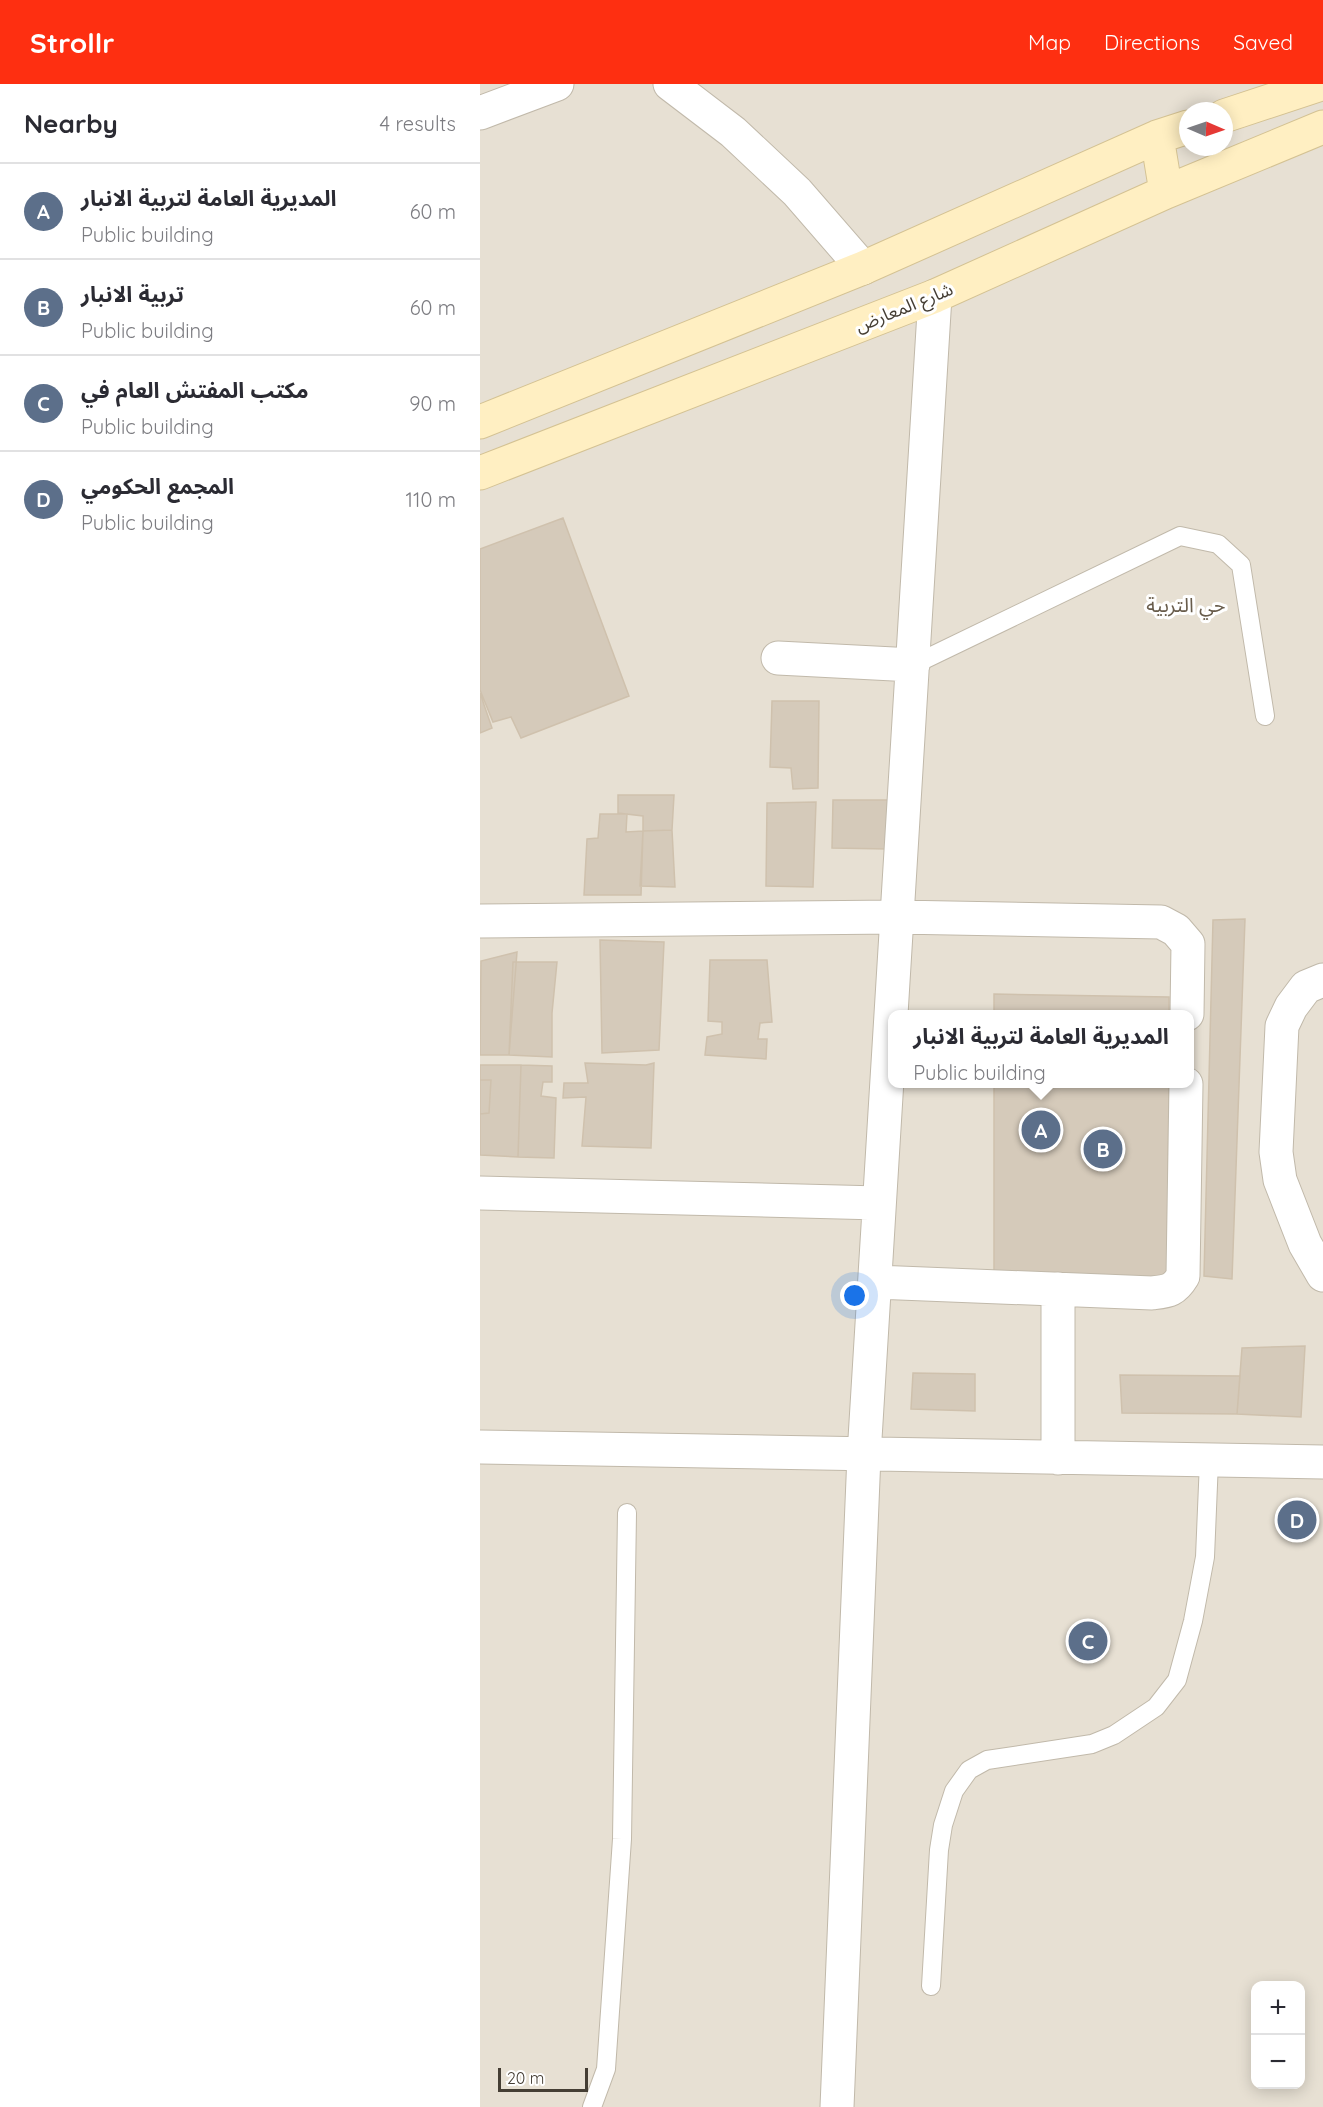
<!DOCTYPE html>
<meta charset="utf-8">
<style>
:root{--surface:#fff;--page:#f2f2f3;--text:#2b2b33;--muted:#7c7c81;--line:#e1e1e2;--accent:#fe2f11}
body{margin:0;font-family:Quicksand,"Noto Sans Arabic",sans-serif;background:var(--page);color:var(--text)}
.controls{position:absolute;right:18px;bottom:18px;display:grid;overflow:hidden;border-radius:12px;box-shadow:0 3px 15px #0003}
.controls button{width:54px;height:54px;display:grid;place-items:center;padding:0;border:0;border-bottom:2px solid var(--line);background:var(--surface);color:var(--text);font:30px sans-serif}
.compass{position:absolute;left:699px;top:18px;width:54px;height:54px;border-radius:50%;background:var(--surface);box-shadow:0 3px 15px #0003;rotate:92deg}
.scale{position:absolute;left:18px;bottom:15px;width:90px;box-sizing:border-box;padding-left:6px;border:3px solid #453e34;border-top:0;font-size:16px;line-height:21px;white-space:nowrap;color:#453e34;-webkit-text-stroke:4px #fff;paint-order:stroke}
.you{position:absolute;left:375px;top:1212px;width:21px;height:21px;margin:-15px;border:4px solid #fff;border-radius:50%;background:#1a73e8;box-shadow:0 0 0 9px #1a73e833}
.badge{display:grid;place-items:center;width:39px;height:39px;border-radius:50%;background:var(--accent);color:#fff;font-size:20px;font-weight:700}
.pin{position:absolute;translate:-50% -50%;border:3px solid #fff;box-shadow:0 2px 6px #0006}
.popup{position:absolute;left:408px;top:926px;width:306px;height:78px;box-sizing:border-box;display:grid;place-content:center;border-radius:12px;background:var(--surface);filter:drop-shadow(0 2px 4px #0005);font-size:20px;white-space:nowrap;color:var(--muted)}
.popup b{font-size:22px;color:var(--text)}
.popup::after{content:'';position:absolute;left:50%;top:100%;margin-left:-12px;border:12px solid transparent;border-top-color:var(--surface)}
.list{margin:0;padding:0;list-style:none}
h2{display:flex;justify-content:space-between;align-items:center;height:78px;margin:0;padding:0 24px;font-size:26px}
h2 small{font-size:20px;font-weight:400;color:var(--muted)}
.list li{display:grid;grid-template-columns:39px 1fr auto;gap:18px;align-items:center;box-sizing:border-box;height:96px;padding:0 24px;border-top:2px solid var(--line)}
.list b{display:block;font-size:22px;white-space:nowrap}
.list p{margin:0;font-size:20px;white-space:nowrap;color:var(--muted)}
.list em{font-size:20px;font-style:normal;color:var(--muted)}
.map{position:relative;flex:none;width:843px;height:2023px;overflow:hidden}
header{display:flex;align-items:center;gap:36px;box-sizing:border-box;height:84px;padding:0 30px;background:var(--accent);color:#fff}
header strong{font-size:28px}
nav{display:flex;gap:33px;margin-inline-start:auto;font-size:21px}
main{display:flex}
aside{flex:1;background:var(--surface)}
.map>svg:first-child{display:block}
</style>
<header>
<strong>Strollr</strong>
<nav><a>Map</a><a>Directions</a><a>Saved</a></nav>
</header>
<main>
<aside>
<h2>Nearby<small>4 results</small></h2>
<ul class="list">
<li><span class="badge" style="background:#5c6f8a">A</span><div><b>المديرية العامة لتربية الانبار</b><p>Public building</p></div><em>60 m</em></li>
<li><span class="badge" style="background:#5c6f8a">B</span><div><b>تربية الانبار</b><p>Public building</p></div><em>60 m</em></li>
<li><span class="badge" style="background:#5c6f8a">C</span><div><b>مكتب المفتش العام في</b><p>Public building</p></div><em>90 m</em></li>
<li><span class="badge" style="background:#5c6f8a">D</span><div><b>المجمع الحكومي</b><p>Public building</p></div><em>110 m</em></li>
</ul>
</aside>
<div class="map">
<svg width="843" height="2023" viewBox="0 0 843 2023">
<rect width="100%" height="100%" fill="#f3eee5"/>
<path fill="#e7e0d3" fill-rule="evenodd" d="M0 0H843V2023H0ZM708 27H744V63H708ZM412 930H710V1000H412ZM776 1902H820V2000H776Z"/>
<path fill="#d5caba" stroke="#cfc1ad" stroke-width="1.5" d="M83 434 149 612 41 654 31 633 13 638 0 606V465Z
M0 609 12 644 0 649Z
M292 617H339L338 704 313 705 311 684 290 683Z
M138 711H194L192 746 163 747V732L138 729Z
M353 716H409L407 765 352 764Z
M336 718 333 803 286 802 287 719Z
M120 730H147L146 748 163 747 161 811H104L107 755 118 754Z
M192 746 195 803 160 802 163 747Z
M765 835 752 1195 724 1192 733 836Z
M120 856 184 858 179 966 122 969Z
M37 868 29 971H0L1 877Z
M230 876H287L292 938 280 939 278 955H287L286 975 225 971 227 953 242 950V938L228 937Z
M33 878H77L72 929V973L29 971Z
M514 910 689 913V930H514Z
M105 979 166 981 174 979 171 1064 102 1062 106 1013 83 1014 84 999H108Z
M0 981H41L38 1073 0 1071Z
M41 981 72 982V998H63L61 1012 76 1014 74 1074 38 1073Z
M0 996H11L9 1029 0 1030Z
M514 1000H689L687 1194 514 1193Z
M825 1262 821 1333 757 1330 762 1264Z
M433 1289 495 1290V1327L431 1325Z
M640 1291 760 1292 757 1330 642 1329Z"/>
<g fill="none" stroke-linecap="round" stroke-linejoin="round">
<g stroke="#c1b9aa" stroke-width="20">
<path id="lane" d="M433 581 700 452 738 460 761 481 785 632
M451 1902 459 1766 463 1741 474 1707 489 1686 507 1676 612 1660 634 1651 676 1623 697 1596 713 1537 725 1473 729 1377
M112 2023 126 1985 142 1755 147 1429"/>
</g>
<g stroke="#c1b9aa" stroke-width="35">
<path id="street" d="M190 0 253 48 317 108 383 184
M0 29 77 0
M298 574 433 581
M0 837 417 833 681 838 696 846 708 860 707 930
M843 896 826 903 811 923 802 942 796 1068 800 1096 825 1160 843 1191
M0 1109 399 1119
M395 1198 672 1209C688 1207 694 1207 703 1192L706 1000
M0 1363 843 1378
M578 1374V1205
M357 2023 384 1371 455 212"/>
</g>
<g stroke="#d4c293" stroke-width="35">
<path id="secondary" d="M744 32 841 0
M677 53 686 108
M0 338 383 184 677 53 708 43
M0 389 455 212 686 108 843 43"/>
</g>
<use href="#lane" stroke="#fff" stroke-width="18"/>
<use href="#street" stroke="#fff" stroke-width="33"/>
<use href="#secondary" stroke="#ffefc2" stroke-width="33"/>
</g>
<g text-anchor="middle" dominant-baseline="central" stroke-width="6" stroke-linejoin="round" paint-order="stroke">
<g font-size="18" fill="#453e34" stroke="#fff">
<text transform="translate(424 223) rotate(-22)">شارع المعارض</text>
</g>
<g font-size="20" fill="#685c4b" stroke="#fff">
<text x="706" y="520">حي التربية</text>
</g>
</g>
</svg>
<div class="controls">
<button>+</button>
<button>−</button>
</div>
<svg class="compass" viewBox="-18 -18 36 36"><path d="M0-13l5 13h-10z" fill="#e53935"/><path d="M0 13l5-13h-10z" fill="#7c7c81"/></svg>
<div class="scale">20 m</div>
<div class="you"></div>
<div class="pin badge" style="left:561px;top:1046px;background:#5c6f8a">A</div>
<div class="popup"><b>المديرية العامة لتربية الانبار</b>Public building</div>
<div class="pin badge" style="left:623px;top:1065px;background:#5c6f8a">B</div>
<div class="pin badge" style="left:608px;top:1557px;background:#5c6f8a">C</div>
<div class="pin badge" style="left:817px;top:1436px;background:#5c6f8a">D</div>
</div>
</main>
